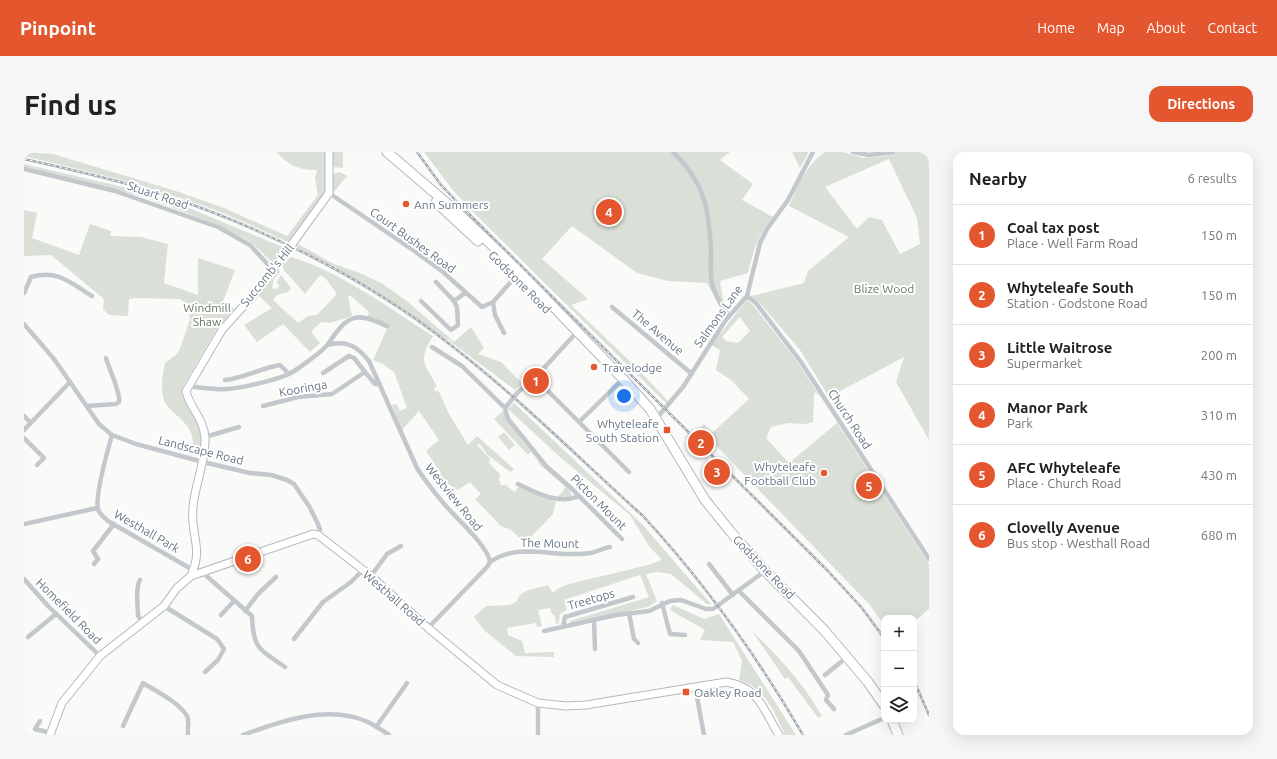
<!DOCTYPE html>
<meta charset="utf-8">
<style>
:root{--surface:#fff;--page:#f6f6f6;--text:#202124;--muted:#757577;--line:#e0e0e0;--accent:#e4572e}
body{margin:0;font-family:Ubuntu,sans-serif;background:var(--page);color:var(--text)}
.controls{position:absolute;right:12px;bottom:12px;display:grid;overflow:hidden;border-radius:8px;box-shadow:0 4px 16px #0002}
.controls button{width:36px;height:36px;display:grid;place-items:center;padding:0;border:0;border-bottom:1px solid var(--line);background:var(--surface);color:var(--text);font:20px sans-serif}
.you{position:absolute;left:600px;top:244px;width:14px;height:14px;margin:-10px;border:3px solid #fff;border-radius:50%;background:#1a73e8;box-shadow:0 0 0 6px #1a73e833}
.badge{display:grid;place-items:center;width:26px;height:26px;border-radius:50%;background:var(--accent);color:#fff;font-size:13px;font-weight:700}
.pin{position:absolute;translate:-50% -50%;border:2px solid #fff;box-shadow:0 1px 4px #0006}
.list{margin:0;padding:0;list-style:none}
h2{display:flex;justify-content:space-between;align-items:center;height:52px;margin:0;padding:0 16px;font-size:17px}
h2 small{font-size:13px;font-weight:400;color:var(--muted)}
.list li{display:grid;grid-template-columns:26px 1fr auto;gap:12px;align-items:center;box-sizing:border-box;height:60px;padding:0 16px;border-top:1px solid var(--line)}
.list b{display:block;font-size:15px;white-space:nowrap}
.list p{margin:0;font-size:13px;white-space:nowrap;color:var(--muted)}
.list em{font-size:13px;font-style:normal;color:var(--muted)}
.icon{flex:none;width:22px;height:22px;fill:none;stroke:currentColor;stroke-width:2;stroke-linecap:round;stroke-linejoin:round}
.map{position:relative;flex:none;width:905px;height:583px;overflow:hidden;border-radius:12px}
header{display:flex;align-items:center;gap:24px;box-sizing:border-box;height:56px;padding:0 20px;background:var(--accent);color:#fff}
header strong{font-size:19px}
nav{display:flex;gap:22px;margin-inline-start:auto;font-size:14px}
.intro{display:flex;align-items:center;justify-content:space-between;box-sizing:border-box;height:96px;padding:0 24px}
h1{margin:0;font-size:28px}
.button{padding:10px 18px;border-radius:12px;background:var(--accent);color:#fff;font-size:14px;font-weight:700}
main{display:flex;gap:24px;padding:0 24px}
aside{flex:1;background:var(--surface);border-radius:12px;box-shadow:0 4px 16px #0002}
.map>svg:first-child{display:block}
</style>
<header>
<strong>Pinpoint</strong>
<nav><a>Home</a><a>Map</a><a>About</a><a>Contact</a></nav>
</header>
<div class="intro"><h1>Find us</h1><a class="button">Directions</a></div>
<main>
<div class="map">
<svg width="905" height="583" viewBox="0 0 905 583">
<rect width="100%" height="100%" fill="#fafaf8"/>
<path fill="#dadfd7" fill-rule="evenodd" d="M0 0 29 2 152 39 200 56 263 84 294 43 291 26 293 18C277 19 263 13 253 0H301L303 41 266 91C228 73 188 55 147 43 99 27 49 16 0 4Z
M308 0H319V16L308 15Z
M400 0H706L696 8 729 32 718 48 749 65C733 85 730 96 724 121L696 129 699 148 706 159 704 160 696 154 683 131 644 129 613 121 548 74 518 107 564 147 547 153 612 215 644 249 643 252 446 57 428 37Z
M768 0H785L776 16Z
M801 0H819L839 6 862 4 873 0H905V288L872 230 880 205 805 245 776 198 735 150 727 144 780 131 784 119 825 85 765 54C774 34 782 13 801 0ZM865 7 893 66 896 92 876 102 858 68 845 65 833 77 801 35Z
M0 12 99 35 165 56 261 96 249 111 227 90 194 73 121 45 0 15Z
M316 20 323 24 309 41 307 39 308 22Z
M0 58 13 61 8 86 55 103 66 72 87 79 86 84 117 85 144 92 140 131 174 143V106L211 118 198 152 211 157 194 175 159 234 161 248 170 261 178 286 176 304 171 303C167 295 171 287 166 279 162 270 154 265 147 258 134 247 138 226 141 211L152 203 156 197 166 167 164 154 156 147 111 146 105 147 104 164 85 163 79 157 80 147 27 103 0 104Z
M274 92 310 112 336 121 359 132 384 150 430 190 447 175 460 196 454 202 477 210 499 232 491 238 427 190 426 188H423L354 141 272 95Z
M267 105C319 121 363 155 409 184 393 210 401 211 413 235L410 236 412 240 414 238 425 262 444 293 453 284 490 317 487 320C479 316 473 309 466 305 461 302 459 293 454 292L453 293 466 307 465 311 476 322 475 328 477 333H482L490 340 495 335 532 350 529 362 501 391 487 378 477 374 451 347 457 342 446 330 434 338 413 325 417 321 402 299 415 288 395 259 378 278 368 253 372 252 376 259 383 256 370 220 359 212 349 208 363 177 343 167 345 160 326 143 324 145 328 164 306 171 297 170 287 180 296 191 286 200 259 172 233 190 220 173 248 156 234 143 254 118 256 120 250 127 248 136 254 137 255 132 252 131 257 123 267 136 264 140 253 143 249 148 274 171 284 164 293 163 313 142 302 127 296 123 281 142 259 117V112Z
M723 148 729 153 772 208 795 243 790 240 789 270 781 272 764 271 747 275 742 286 765 311 813 271 905 412V457L890 470V466H860V473L846 453 676 277 680 272 688 281 725 247 707 228 692 218 696 198 687 193ZM716 165 726 179 714 191 702 189 698 185Z
M490 251 618 372 687 452H683L647 422 633 420 622 422 633 449 624 455 546 471V469L625 445 616 423 540 448 543 458 536 462 535 471 532 472 531 464 528 462 526 456 514 458 518 474 513 475 512 471 483 476 484 483 498 489 501 501 530 500V505L492 504 461 479 450 465 462 454 486 453 492 450 496 443 502 439 524 433 529 441 533 437 545 432 624 413 638 408 625 394 606 363 537 306 484 257Z
M480 258C480 269 514 309 523 318 531 325 546 333 548 344L534 345 542 335 516 313 509 301 507 300 504 303 470 267Z
M480 280 491 293 485 298 474 285Z
M649 453 680 467 695 462 772 583H761C750 559 741 536 715 528L718 509 709 490 676 488 681 478 646 458Z
M728 479C755 505 779 531 798 564L794 566 764 525 761 527Z"/>
<g fill="none" stroke-linecap="round" stroke-linejoin="round">
<g stroke="#b3babf" stroke-width="9">
<path id="secondary" d="M271 88 305 41V0
M167 424C177 400 171 393 169 370 166 341 182 315 181 286 180 266 165 255 162 239L198 178 232 140 260 103
M26 583 38 551 76 504 140 454 153 436 167 424 289 382 294 383 347 424 404 476 473 533 514 551 542 554 562 553 702 530C735 535 739 557 755 583"/>
</g>
<g stroke="#b4b9bd" stroke-width="11">
<path id="highway" d="M363 0 433 60 496 120 599 227 626 257 681 348 706 379 741 419 800 478 844 530 860 553
M412 50 454 89
M868 568 874 583"/>
</g>
<path stroke="#c3c8cc" stroke-width="4.5" d="M649 0C681 31 685 57 687 100 687 110 686 121 688 131 690 143 698 154 704 164
M829 0 845 3 869 0
M0 17 91 39 194 75 226 93 248 117
M305 41 389 98 419 120 458 155 469 150 492 124
M412 130 430 149 441 141
M0 141 7 125C33 117 47 131 68 144
M723 144 732 151 777 210 905 407
M397 149 427 178 434 173 433 155 430 149
M469 150 471 163 480 181
M588 155 668 222
M0 172 30 207 75 272 88 283 112 292 179 310 226 321 247 323 263 328 270 332 285 354 294 372 296 378 294 383
M303 193C323 188 333 194 345 209L393 316C401 329 411 341 421 353 432 366 464 394 466 410L463 415 404 476
M408 195 438 214 481 256 484 267 522 314 547 336 598 387
M299 221 325 204 330 206 341 220
M201 228C220 226 237 216 256 213L265 222
M517 232 605 320
M163 234C176 235 190 238 203 237 218 236 252 228 265 222 274 217 298 200 304 192 323 164 331 158 363 174
M63 254 92 252 95 250C97 241 85 217 82 206
M239 254 274 245 308 242 341 220 351 232H356
M481 256 495 239 507 230 554 179
M0 264 7 271
M631 268 659 235 701 169 723 144 736 91 743 77 764 48 789 0
M555 270 599 227
M0 278 46 230
M88 283C84 297 71 344 74 357 75 362 80 365 84 369L169 418
M181 285 215 275
M0 286 20 306 13 313
M494 332C513 341 534 353 555 344
M0 372 73 356
M466 410C496 389 533 407 566 401 573 400 579 396 586 395
M70 412 74 407 69 399 90 372
M685 412 709 443
M178 420 228 464C229 497 235 497 261 515
M347 424 363 402 377 394
M0 427 25 455 76 504
M116 428C111 437 114 453 114 464L120 471
M715 439 775 499 804 543 802 548 810 557
M638 451 646 482 661 483
M140 454 193 487 200 497 194 508 181 520
M221 459 234 442 252 425
M605 461 610 487 614 491
M197 463 210 449
M570 468 571 497
M539 475 541 465 609 445
M520 479 592 463 625 459 646 449 657 448 682 457H689L741 419
M4 485 32 462
M270 487 299 450 327 430 339 418
M801 523 823 505
M671 534 680 583
M16 569 11 577 27 581
M99 574 119 531C132 539 156 551 163 564 166 569 163 577 164 583
M352 575 383 531
M219 583C257 569 305 552 344 570 352 574 359 579 365 583
M514 583V551
M822 583 860 566"/>
<use href="#secondary" stroke="#fff" stroke-width="7"/>
<use href="#highway" stroke="#fff" stroke-width="9"/>
<g stroke="#a2aab0" stroke-width="2.5">
<path id="rail" d="M393 0 417 33 437 54 803 418 838 456 860 486
M0 7C40 16 81 25 121 37 227 69 341 125 428 194 495 246 556 307 619 364 681 431 733 504 779 583
M890 529 905 563"/>
</g>
<use href="#rail" stroke="#fff" stroke-width="1" stroke-dasharray="3" stroke-linecap="butt"/>
<g stroke="#b3babf" stroke-width="9" stroke-linecap="butt">
<path id="secondary-bridge" d="M260 103 271 88"/>
</g>
<use href="#secondary-bridge" stroke="#fff" stroke-width="7"/>
</g>
<g fill="#e4572e" stroke="#fff" stroke-width="1.5">
<circle cx="382" cy="52" r="4"/>
<circle cx="570" cy="215" r="4"/>
<rect x="639" y="274" width="8" height="8" rx="2"/>
<circle cx="800" cy="321" r="4"/>
<rect x="658" y="536" width="8" height="8" rx="2"/>
</g>
<g text-anchor="middle" dominant-baseline="central" stroke-width="4" stroke-linejoin="round" paint-order="stroke">
<g font-size="12" fill="#657683" stroke="#fff">
<text transform="translate(134 43) rotate(19)">Stuart Road</text>
<text transform="translate(389 88) rotate(36)">Court Bushes Road</text>
<text transform="translate(243 123) rotate(-51)">Succomb's Hill</text>
<text transform="translate(496 130) rotate(45)">Godstone Road</text>
<text transform="translate(694 164) rotate(-54)">Salmons Lane</text>
<text transform="translate(634 180) rotate(40)">The Avenue</text>
<text transform="translate(279 236) rotate(-10)">Kooringa</text>
<text transform="translate(826 267) rotate(57)">Church Road</text>
<text transform="translate(177 298) rotate(14)">Landscape Road</text>
<text transform="translate(430 345) rotate(51)">Westview Road</text>
<text transform="translate(575 350) rotate(45)">Picton Mount</text>
<text transform="translate(123 379) rotate(30)">Westhall Park</text>
<text transform="translate(526 391) rotate(1)">The Mount</text>
<text transform="translate(740 415) rotate(46)">Godstone Road</text>
<text transform="translate(370 446) rotate(41)">Westhall Road</text>
<text transform="translate(567 447) rotate(-16)">Treetops</text>
<text transform="translate(45 459) rotate(45)">Homefield Road</text>
</g>
<g font-size="12" fill="#657683" stroke="#fff" text-anchor="start">
<text x="390" y="52">Ann Summers</text>
<text x="578" y="215">Travelodge</text>
<text x="635" y="271" text-anchor="end">Whyteleafe<tspan x="635" dy="14">South Station</tspan></text>
<text x="792" y="314" text-anchor="end">Whyteleafe<tspan x="792" dy="14">Football Club</tspan></text>
<text x="670" y="540">Oakley Road</text>
</g>
<g font-size="12" fill="#687a64" stroke="#fff">
<text x="860" y="136">Blize Wood</text>
<text x="183" y="155">Windmill<tspan x="183" dy="14">Shaw</tspan></text>
</g>
</g>
</svg>
<div class="controls">
<button>+</button>
<button>−</button>
<button><svg class="icon" aria-label="layers" viewBox="0 0 24 24"><path d="M12 4l9 5-9 5-9-5zM3 14l9 5 9-5"/></svg></button>
</div>
<div class="you"></div>
<div class="pin badge" style="left:512px;top:229px">1</div>
<div class="pin badge" style="left:677px;top:291px">2</div>
<div class="pin badge" style="left:693px;top:320px">3</div>
<div class="pin badge" style="left:585px;top:60px">4</div>
<div class="pin badge" style="left:845px;top:334px">5</div>
<div class="pin badge" style="left:224px;top:407px">6</div>
</div>
<aside>
<h2>Nearby<small>6 results</small></h2>
<ul class="list">
<li><span class="badge">1</span><div><b>Coal tax post</b><p>Place · Well Farm Road</p></div><em>150 m</em></li>
<li><span class="badge">2</span><div><b>Whyteleafe South</b><p>Station · Godstone Road</p></div><em>150 m</em></li>
<li><span class="badge">3</span><div><b>Little Waitrose</b><p>Supermarket</p></div><em>200 m</em></li>
<li><span class="badge">4</span><div><b>Manor Park</b><p>Park</p></div><em>310 m</em></li>
<li><span class="badge">5</span><div><b>AFC Whyteleafe</b><p>Place · Church Road</p></div><em>430 m</em></li>
<li><span class="badge">6</span><div><b>Clovelly Avenue</b><p>Bus stop · Westhall Road</p></div><em>680 m</em></li>
</ul>
</aside>
</main>
